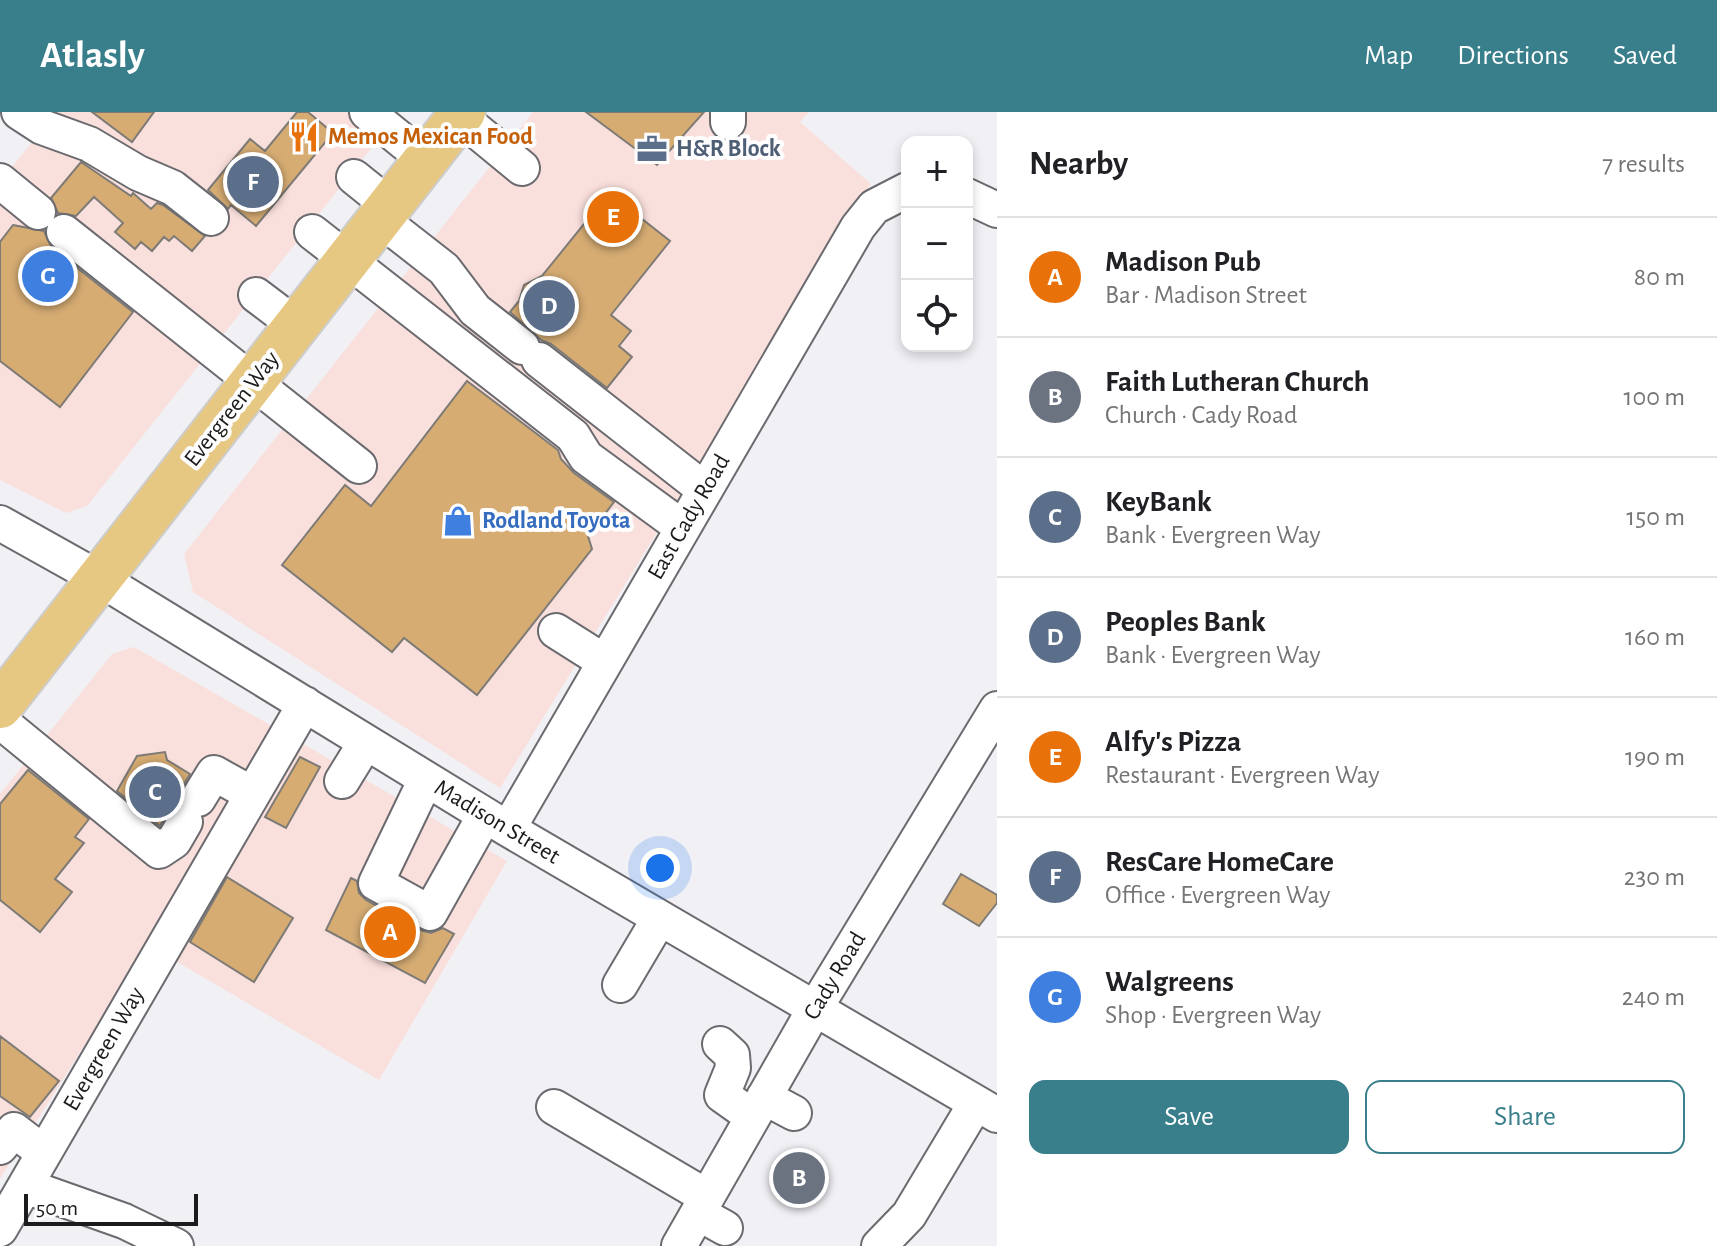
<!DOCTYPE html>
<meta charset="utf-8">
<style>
:root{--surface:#fff;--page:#f6f6f6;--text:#202124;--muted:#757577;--line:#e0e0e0;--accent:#397f8b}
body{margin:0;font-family:"Alegreya Sans",sans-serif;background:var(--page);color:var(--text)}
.controls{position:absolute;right:24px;top:24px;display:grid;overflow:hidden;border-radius:16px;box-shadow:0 4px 12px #0003}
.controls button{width:72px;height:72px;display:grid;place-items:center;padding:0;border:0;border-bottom:2px solid var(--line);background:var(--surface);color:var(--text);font:40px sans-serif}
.scale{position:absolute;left:24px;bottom:20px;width:174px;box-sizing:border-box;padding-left:8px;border:4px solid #1b1b1d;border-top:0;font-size:22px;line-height:28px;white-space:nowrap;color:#1b1b1d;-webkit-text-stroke:6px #fefeff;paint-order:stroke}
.you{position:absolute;left:660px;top:756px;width:28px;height:28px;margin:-20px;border:6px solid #fff;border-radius:50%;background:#1a73e8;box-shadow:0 0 0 12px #1a73e833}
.badge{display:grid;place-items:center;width:52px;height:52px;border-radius:50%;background:var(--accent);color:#fff;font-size:26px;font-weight:700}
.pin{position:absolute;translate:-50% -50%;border:4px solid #fff;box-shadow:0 2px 8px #0006}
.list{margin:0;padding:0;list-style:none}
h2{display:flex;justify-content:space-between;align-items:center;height:104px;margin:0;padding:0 32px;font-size:34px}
h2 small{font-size:26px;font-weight:400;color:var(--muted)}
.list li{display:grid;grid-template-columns:52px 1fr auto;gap:24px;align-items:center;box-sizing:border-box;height:120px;padding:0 32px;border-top:2px solid var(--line)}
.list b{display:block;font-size:30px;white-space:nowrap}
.list p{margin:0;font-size:26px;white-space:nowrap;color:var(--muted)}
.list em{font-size:26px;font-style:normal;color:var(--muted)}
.actions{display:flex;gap:16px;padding:24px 32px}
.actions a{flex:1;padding:18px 0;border:2px solid var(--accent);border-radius:16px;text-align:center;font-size:28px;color:var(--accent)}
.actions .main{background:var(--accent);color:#fff}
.icon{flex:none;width:44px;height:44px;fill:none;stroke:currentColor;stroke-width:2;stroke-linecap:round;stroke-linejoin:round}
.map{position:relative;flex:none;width:997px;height:1134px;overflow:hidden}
header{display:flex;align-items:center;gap:48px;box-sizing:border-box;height:112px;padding:0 40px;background:var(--accent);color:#fff}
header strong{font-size:38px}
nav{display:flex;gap:44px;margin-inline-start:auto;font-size:28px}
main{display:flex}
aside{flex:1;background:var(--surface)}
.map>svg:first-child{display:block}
</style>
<header>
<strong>Atlasly</strong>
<nav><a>Map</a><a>Directions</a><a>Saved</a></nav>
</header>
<main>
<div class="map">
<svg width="997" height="1134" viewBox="0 0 997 1134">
<rect width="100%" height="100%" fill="#f0f0f5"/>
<path fill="#fae0dc" d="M56 0H400L87 394 66 401 0 368V70Z
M533 0H809L800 10 871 72 500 676 193 480 184 442Z
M134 535 507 749 379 968 148 833 0 1067V682L112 542Z"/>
<path fill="#d6ac73" stroke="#7e7b77" stroke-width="2" d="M92 0H154L132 30Z
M297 0H308L333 21 256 114 231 93 228 97 208 78 250 27 265 39Z
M586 0H704L657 53Z
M81 50 131 84 133 81 151 97 157 91 163 93 205 124 192 139 174 124 169 129 164 125 152 139 141 130 135 137 115 120 123 111 94 85 76 104 58 101 51 86Z
M609 81 670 129 611 203 631 219 619 234 632 245 607 276 551 232 541 228 510 200 519 189 524 173 542 164Z
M13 113 44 119 52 136 133 200 60 295 0 249V130Z
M467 269 558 338 561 347 574 361 614 390 588 424 592 437 477 583 404 526 392 540 282 453 345 373 371 394Z
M165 640 167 648 190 662 181 677 179 691 168 699 160 714 117 679 137 644Z
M300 645 320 655 286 716 265 705Z
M28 658 89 707 75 725 84 731 55 767 72 780 40 820 0 788V692Z
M961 762 997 783V791L979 814 943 792Z
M227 765 293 806 254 870 190 830Z
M351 766 357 769 359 781 366 788 420 818 431 821 443 816 454 822 425 871 326 818Z
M0 924 59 969 30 1005 0 984Z"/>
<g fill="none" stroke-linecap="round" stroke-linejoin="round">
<g stroke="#6a6a6f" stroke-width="38">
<path id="minor" d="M19 0 42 15 89 32 138 61 173 76 211 106
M367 0 426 48
M460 5 522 56
M728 10V0
M354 65 390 94
M0 69 38 100
M967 84 997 98
M380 107 444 157 475 198 522 235
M64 120 359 354
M312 120 573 324 586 345 683 416
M256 183 297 214
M539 248 705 378
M0 411 100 467 508 717 997 1003
M556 519 605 550
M0 609 159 739 174 729 185 710
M426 667 376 771 430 801 485 703
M342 669 366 630
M198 687 214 661 252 682
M508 717 858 115 874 95 907 78
M620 873 659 807
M720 932 732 943 733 956 722 983 753 1005
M764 985 794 1001
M554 995 707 1085
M0 1035 14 1018 44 1041
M25 1074 124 1109 176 1134
M698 1101 725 1116
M0 1117 305 592
M679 1134 814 898 997 597
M879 1134 909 1103 976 991"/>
</g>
<g stroke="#cdcdcd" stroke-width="48">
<path id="major" d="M0 594 463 0"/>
</g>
<use href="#minor" stroke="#fff" stroke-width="34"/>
<use href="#major" stroke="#e6c883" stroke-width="44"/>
</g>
<defs>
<g id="restaurant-bare" transform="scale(2.4)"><path d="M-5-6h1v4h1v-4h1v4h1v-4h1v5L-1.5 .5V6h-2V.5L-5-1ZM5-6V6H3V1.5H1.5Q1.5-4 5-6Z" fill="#e8710a" stroke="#fefeff" stroke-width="2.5" paint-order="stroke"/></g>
<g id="office-bare" transform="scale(2.4)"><path d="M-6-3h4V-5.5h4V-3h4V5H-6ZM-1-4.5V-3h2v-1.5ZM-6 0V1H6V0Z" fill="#5c6f8a" stroke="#fefeff" stroke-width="2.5" paint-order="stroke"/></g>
<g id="shop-bare" transform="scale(2.4)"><path d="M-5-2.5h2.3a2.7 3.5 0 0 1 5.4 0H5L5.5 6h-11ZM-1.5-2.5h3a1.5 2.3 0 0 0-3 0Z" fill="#3f7fe0" stroke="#fefeff" stroke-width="2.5" paint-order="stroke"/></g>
</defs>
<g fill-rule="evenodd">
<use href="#restaurant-bare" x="304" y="25"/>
<use href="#office-bare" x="652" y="37"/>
<use href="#shop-bare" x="458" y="409"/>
</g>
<g text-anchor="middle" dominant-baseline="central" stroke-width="8" stroke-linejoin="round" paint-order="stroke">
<g font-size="24" font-weight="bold" fill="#c56008" stroke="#fefeff" text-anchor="start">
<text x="328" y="25">Memos Mexican Food</text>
</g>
<g font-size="24" font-weight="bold" fill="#4e5e75" stroke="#fefeff" text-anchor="start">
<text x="676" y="37">H&amp;R Block</text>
</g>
<g font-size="24" fill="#1b1b1d" stroke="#fefeff">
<text transform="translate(232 297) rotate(-52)">Evergreen Way</text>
<text transform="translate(689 405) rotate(-60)">East Cady Road</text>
<text transform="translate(497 710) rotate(31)">Madison Street</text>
<text transform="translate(835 864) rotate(-59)">Cady Road</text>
<text transform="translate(104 937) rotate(-60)">Evergreen Way</text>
</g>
<g font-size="24" font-weight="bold" fill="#366cbe" stroke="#fefeff" text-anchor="start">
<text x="482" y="409">Rodland Toyota</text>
</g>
</g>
</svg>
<div class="controls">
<button>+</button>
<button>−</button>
<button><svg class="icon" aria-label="locate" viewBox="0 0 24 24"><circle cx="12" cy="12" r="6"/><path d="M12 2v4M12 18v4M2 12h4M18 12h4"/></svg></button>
</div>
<div class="scale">50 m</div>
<div class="you"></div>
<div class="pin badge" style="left:390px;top:820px;background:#e8710a">A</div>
<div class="pin badge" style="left:799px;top:1066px;background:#6b7280">B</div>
<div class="pin badge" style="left:155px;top:680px;background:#5c6f8a">C</div>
<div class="pin badge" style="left:549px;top:194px;background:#5c6f8a">D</div>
<div class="pin badge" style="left:613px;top:105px;background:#e8710a">E</div>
<div class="pin badge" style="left:253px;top:70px;background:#5c6f8a">F</div>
<div class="pin badge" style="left:48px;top:164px;background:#3f7fe0">G</div>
</div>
<aside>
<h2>Nearby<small>7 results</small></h2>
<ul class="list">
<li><span class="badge" style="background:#e8710a">A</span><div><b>Madison Pub</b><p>Bar · Madison Street</p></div><em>80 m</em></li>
<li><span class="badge" style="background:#6b7280">B</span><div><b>Faith Lutheran Church</b><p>Church · Cady Road</p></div><em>100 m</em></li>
<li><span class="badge" style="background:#5c6f8a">C</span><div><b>KeyBank</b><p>Bank · Evergreen Way</p></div><em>150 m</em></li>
<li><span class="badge" style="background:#5c6f8a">D</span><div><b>Peoples Bank</b><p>Bank · Evergreen Way</p></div><em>160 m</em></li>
<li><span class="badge" style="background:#e8710a">E</span><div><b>Alfy's Pizza</b><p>Restaurant · Evergreen Way</p></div><em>190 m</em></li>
<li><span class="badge" style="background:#5c6f8a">F</span><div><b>ResCare HomeCare</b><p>Office · Evergreen Way</p></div><em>230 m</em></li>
<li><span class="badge" style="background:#3f7fe0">G</span><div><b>Walgreens</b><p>Shop · Evergreen Way</p></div><em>240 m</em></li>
</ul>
<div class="actions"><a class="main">Save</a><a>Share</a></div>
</aside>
</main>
